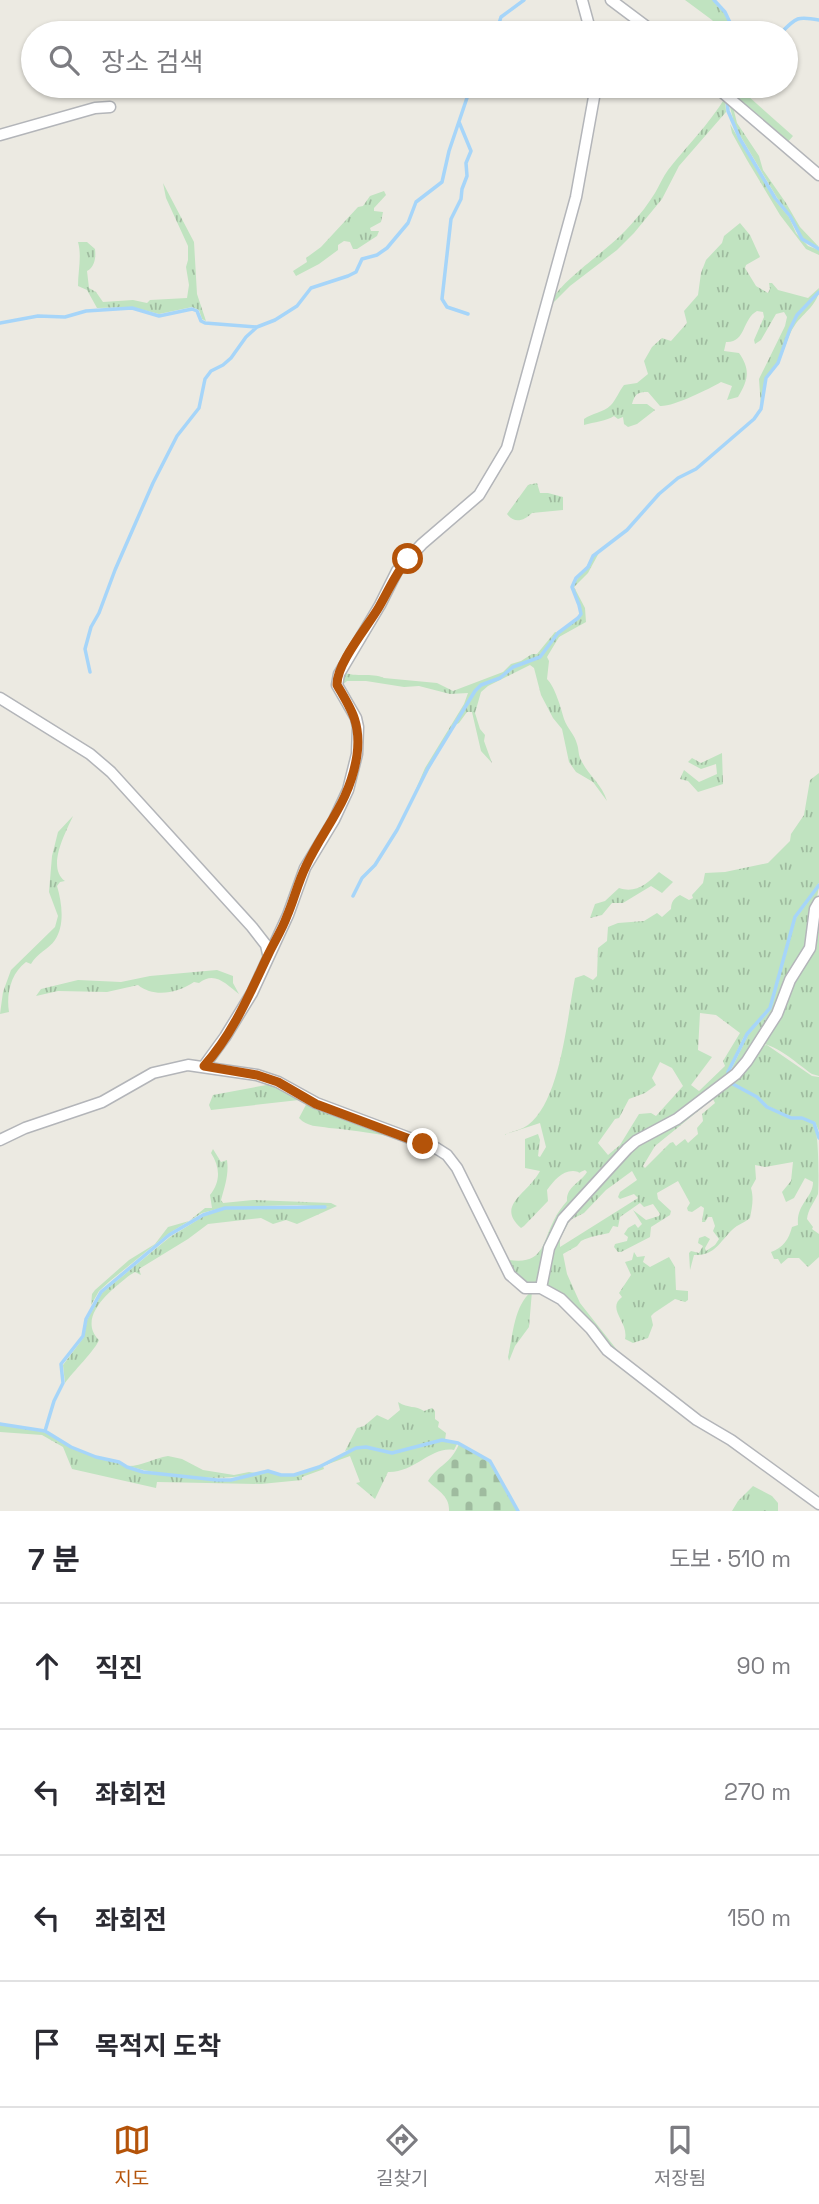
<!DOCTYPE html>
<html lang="ko">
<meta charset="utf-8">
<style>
:root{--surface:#fff;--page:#f7f7f7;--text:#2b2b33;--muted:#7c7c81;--line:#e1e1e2;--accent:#b45309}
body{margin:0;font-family:"Space Grotesk","Noto Sans KR",sans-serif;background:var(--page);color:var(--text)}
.stop{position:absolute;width:21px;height:21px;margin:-16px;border:5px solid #b45309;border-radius:50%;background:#fff}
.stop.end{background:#b45309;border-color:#fff;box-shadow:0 2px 7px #0008}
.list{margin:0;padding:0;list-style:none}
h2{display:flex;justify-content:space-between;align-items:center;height:91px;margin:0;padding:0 28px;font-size:30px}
h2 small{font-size:23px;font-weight:400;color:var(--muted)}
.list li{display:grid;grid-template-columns:46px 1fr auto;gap:21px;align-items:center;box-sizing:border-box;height:126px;padding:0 28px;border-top:2px solid var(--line)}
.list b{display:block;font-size:26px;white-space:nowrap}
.list em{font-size:23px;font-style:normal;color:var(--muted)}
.icon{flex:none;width:38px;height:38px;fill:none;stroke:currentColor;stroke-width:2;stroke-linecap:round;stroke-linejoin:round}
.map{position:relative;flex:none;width:819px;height:1511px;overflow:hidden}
.search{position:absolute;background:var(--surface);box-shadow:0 2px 5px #0004;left:21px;right:21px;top:21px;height:77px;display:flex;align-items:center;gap:18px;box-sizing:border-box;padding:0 24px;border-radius:38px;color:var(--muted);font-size:26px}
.sheet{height:595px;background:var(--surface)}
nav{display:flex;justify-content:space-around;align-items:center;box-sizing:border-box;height:98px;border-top:2px solid var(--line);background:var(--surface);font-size:19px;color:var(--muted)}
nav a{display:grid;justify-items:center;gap:4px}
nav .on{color:var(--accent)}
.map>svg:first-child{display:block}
</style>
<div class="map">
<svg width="819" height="1511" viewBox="0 0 819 1511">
<defs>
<pattern id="grass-tufts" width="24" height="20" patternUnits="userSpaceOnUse" patternTransform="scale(1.75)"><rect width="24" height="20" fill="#c0e3c0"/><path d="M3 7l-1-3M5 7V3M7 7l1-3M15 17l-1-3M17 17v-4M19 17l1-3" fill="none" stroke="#9fbb9f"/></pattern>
<pattern id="forest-firs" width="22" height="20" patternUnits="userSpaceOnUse" patternTransform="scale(1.75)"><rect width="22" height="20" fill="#c0e3c0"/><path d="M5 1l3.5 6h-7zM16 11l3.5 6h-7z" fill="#9fbb9f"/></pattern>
<pattern id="cemetery-stones" width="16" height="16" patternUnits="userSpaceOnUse" patternTransform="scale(1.75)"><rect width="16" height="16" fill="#c0e3c0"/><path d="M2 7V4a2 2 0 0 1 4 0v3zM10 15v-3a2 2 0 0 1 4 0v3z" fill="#9fbb9f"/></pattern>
</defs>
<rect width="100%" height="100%" fill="#eceae2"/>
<path fill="url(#grass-tufts)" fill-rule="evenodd" d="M685 0H714L725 12 734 33H722L712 20Z
M725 98 726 112 679 166 662 199 634 233 617 250 570 286 548 308C553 289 589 263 604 250 623 235 642 214 655 193 659 186 663 177 668 170 687 146 709 124 725 98Z
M728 99 732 103 737 123 759 156 763 170 786 203 800 227 819 247 804 240 776 196 735 127Z
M730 124 774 199 789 217 796 233 808 246 819 250V255L806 249 780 215 747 160 732 133Z
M163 183 194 242 197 294 206 321 202 319 199 310 192 307 159 314 132 307 97 308 87 290 78 286C78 271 82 256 78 242H87L95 249C96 257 95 267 87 271L89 288 96 292 103 302 133 300 147 303 150 300 187 298 189 285 186 267 188 260V246L166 198Z
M384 191 386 195 374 208V211L383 212 381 222 370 228 371 231H379L377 236 357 249H353L350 242 344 241 338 245V250L319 264 296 276 293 271 307 262 306 258 321 247 358 207 363 206 370 196Z
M740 223 750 235 760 257 746 265 745 268 756 286 768 293 770 289 769 283H772L778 290 808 298 819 288C819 304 804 312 795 325 787 336 785 351 778 363L783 346 778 363 765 378 761 408 759 379 785 326 787 317 784 312 776 314 761 340 755 344 754 340 764 317 763 312 757 311C742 319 746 343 726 342L724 351 739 353C751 370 748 380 738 397L727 400 732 386 721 382C709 389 673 407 660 406L648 392C637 392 635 394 632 404H647L655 410 637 424 628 427 624 424 623 417 618 419 614 416C607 421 594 422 584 425V419C592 413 603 413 611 405 616 400 619 391 624 385L637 383 648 374 644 361 652 347 662 338 671 341 687 323 684 311 698 295 701 273 706 260 722 243 724 236Z
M537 483 540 493H548L563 497V510L532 513C524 521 514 524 507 514L528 485Z
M601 549 588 573 574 587 585 608 586 622 559 637 547 657 549 661 547 679C555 687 561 708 564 719 567 728 575 735 577 744 579 749 578 755 581 760 588 775 602 784 607 801L593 782 576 772 569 762 562 729 553 718 541 695 534 668 530 665 488 686 481 692 475 713 480 729 485 735 484 741 492 763 481 751 472 712H467L459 723 453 726 409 805 425 768 464 704 468 693 450 694 419 686 404 687 366 681H347L341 686 343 672C356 678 371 672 384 678L437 683 453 691 503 672 511 664 521 661 532 654H537L555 632 558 633 557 635C567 626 584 620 579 604 577 598 574 593 573 587 575 580 595 555 601 549Z
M722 753 723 784 698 792 688 781 680 779 684 770 699 782 717 774 716 764 701 769 688 762 692 758 701 763Z
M819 773V883L794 917 769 1008 743 1038 728 1071 729 1076 670 1120 639 1137 562 1216 539 1280 533 1285 519 1281 490 1229 495 1231 509 1260C544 1265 542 1243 554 1220 557 1213 562 1207 567 1201 566 1187 580 1183 587 1172L585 1170C574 1175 584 1172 573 1171 561 1171 554 1181 547 1190L548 1201 524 1226 521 1228C495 1205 528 1194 540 1171L525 1168V1139L538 1134 540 1140 538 1156 540 1157 546 1147 540 1123 503 1135C511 1132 521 1130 528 1125 561 1100 567 1017 575 978L584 975 593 980 597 976 598 948 607 941 608 927 618 923 644 921 657 913 662 917 671 909C671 902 674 898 680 895L689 900 693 898 692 895 703 883 705 873 725 872 768 863 790 841 791 834 804 815 810 780ZM700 1013 716 1015 740 1033 723 1061 725 1066 699 1091 691 1085 712 1057 698 1050ZM660 1062 672 1068 683 1086 656 1116 651 1113 639 1114 620 1145 608 1155 598 1143 615 1119 619 1118 629 1099 645 1093 656 1085 652 1078Z
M73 816C66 832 46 867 65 881L60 882 57 886C62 903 65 925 55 940 49 949 37 953 31 964L26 962C11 973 6 994 9 1012L0 1014 3 992 11 970 55 927 58 916 49 892 52 856 58 832Z
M659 872 673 882 662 893 651 886 623 903H612L602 915 590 918 595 904 605 901 619 888C636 894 648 883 659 872Z
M819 887 808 942 776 1010 731 1076 730 1072 748 1035 771 1009 796 918Z
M819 905V1076L812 1074C800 1066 775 1043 761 1044L801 967Z
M217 970 233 976V983L239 994C227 985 215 970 199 983L194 982C178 993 154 998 138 985L107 992 58 991 36 996 41 989 78 980 121 982 150 976Z
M767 1045 812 1076 819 1077V1131L815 1122 802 1118H791L768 1106 757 1096 730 1081 760 1046Z
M729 1082 756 1097 767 1107 791 1119H802L814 1123C819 1135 819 1182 818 1194 814 1203 808 1209 807 1219L813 1227 812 1229 819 1234V1257L808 1267 799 1258H788L781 1264 778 1259H774L771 1252C783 1248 789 1239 792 1227L798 1225C796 1204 813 1198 813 1182L805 1178 794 1198 786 1202 782 1192 791 1181 793 1162 765 1167 755 1165 756 1179 751 1188C754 1199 752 1207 750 1218 744 1223 738 1224 732 1230 719 1243 714 1256 694 1255L690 1270 689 1253 691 1251 699 1253 703 1246 698 1243 699 1238 705 1236 710 1239 705 1248 706 1251 715 1245 719 1239 713 1231 715 1226 712 1217H708L705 1222H702L704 1208 701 1206 692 1212 688 1211 687 1208 690 1203 678 1181 657 1193 658 1199 671 1211 670 1215 651 1227 650 1237 621 1252H618L614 1247 615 1244 627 1241 628 1237 624 1234 628 1228 635 1224 638 1228 642 1224 633 1210 646 1220 659 1216 660 1214 653 1204 644 1207 640 1203 620 1217 618 1227 613 1226 609 1233C600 1235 591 1236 581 1241L577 1246 563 1254 567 1274 580 1303 621 1355 636 1365 645 1377 543 1287 556 1234 628 1150ZM713 1099 715 1103 702 1114 703 1121 697 1128 698 1134 688 1143 685 1139 676 1146 673 1142 670 1143 645 1168 643 1166 655 1146ZM632 1171 637 1180 620 1192 618 1197 620 1199 634 1194 638 1198 560 1247V1239L570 1220 584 1213 606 1190Z
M277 1083 302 1098 299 1100 211 1110 209 1105 213 1095Z
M308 1101 435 1149 446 1156 464 1185C459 1177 455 1169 449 1162 426 1138 361 1131 329 1128 318 1126 307 1127 299 1118Z
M213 1149 221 1162 227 1160C229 1174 225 1186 221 1200L223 1203 253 1200 331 1203 337 1206 297 1224 286 1220 273 1224 261 1218 208 1224 188 1239 139 1269 141 1275 135 1272 130 1275C112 1289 76 1317 99 1340 96 1349 72 1373 65 1383L63 1365 84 1337 87 1320 102 1293 170 1237 204 1216 225 1209 331 1207 297 1205 225 1207 202 1213 168 1234 110 1281 99 1291 91 1305 92 1294 95 1290 129 1260 155 1244 168 1227 189 1221 205 1208H212L210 1195C221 1181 220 1167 211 1153Z
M634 1252 637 1257 645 1256 643 1262 650 1267 669 1257 675 1267 676 1290 688 1291V1300L685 1302 675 1299 654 1313 651 1316 653 1325 648 1338 633 1343 625 1339C629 1322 606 1309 622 1297L619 1293 631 1275 625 1262 632 1260Z
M532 1291 529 1327 515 1346 509 1361 508 1357C513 1335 514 1305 532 1291Z
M398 1402C409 1409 415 1405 424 1411L432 1408 435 1411V1419L439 1422 438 1427 446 1433 445 1440 392 1452 366 1446 345 1451 357 1428 364 1426 377 1415 388 1420 400 1410Z
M0 1425 44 1432 71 1447 96 1458 118 1463 127 1468 143 1472 217 1480 232 1481 268 1472 281 1476 294 1475 319 1467 356 1449 366 1448 392 1453 442 1441 457 1444 454 1450C431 1446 415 1473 388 1472L375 1499 356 1483 360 1482 350 1456 323 1466 324 1469 302 1477V1480L261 1484 157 1482 156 1488 72 1469 63 1447 42 1435 0 1432Z
M168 1456 182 1459 203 1470 234 1475 249 1472 256 1473C219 1483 165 1476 128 1466 143 1466 154 1458 168 1456Z
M753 1486 772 1496 778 1503V1511H732L738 1501Z"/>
<path fill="url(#forest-firs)" d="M739 88 793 136 787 143 734 98Z"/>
<path fill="url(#cemetery-stones)" d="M459 1444 489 1462 518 1511H449C450 1496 437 1490 428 1481 439 1464 450 1465 459 1444Z"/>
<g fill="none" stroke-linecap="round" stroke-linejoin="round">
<path stroke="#a6d5f9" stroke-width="3.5" d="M714 0 725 12 735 33
M496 33 501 17 524 0
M781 33C796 17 798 16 819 20
M727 100 728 111 740 139 775 198 790 216 802 239 819 249
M459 122 471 151 466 163 467 176 462 189 461 199 451 219 442 299 447 307 468 314
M0 323 38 316 65 317 86 311 132 308 159 316 192 309 197 311 201 321 205 323 257 327 275 320 297 306 311 288 348 276 356 272 362 259 377 255 387 248 408 223 416 202 442 182 449 151 471 86
M90 672 85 649 91 627 99 613 115 570 153 483 177 436 199 408 205 379 211 371 223 365 231 358 246 337 257 327
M353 896 362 878 375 865 397 830 428 768 475 691 481 685 500 678 513 667 540 657 558 633 578 618 581 614 579 605 572 587 576 578 588 567 593 556 627 530 659 494 678 478 696 469 754 419 761 409 766 378 778 363 790 329 797 315 819 292
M729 1075 728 1072 747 1034 770 1008 795 917 819 885
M731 1083 757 1097 767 1107 791 1118H802L814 1123 819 1138
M0 1424 45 1431 71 1447 96 1457 119 1462 127 1467 143 1472 217 1480H231L268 1471 281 1475H294L319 1467 356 1448 366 1447 392 1453 442 1440 458 1443 490 1461 518 1511
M45 1431 54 1401 63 1383 61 1364 83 1336 86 1319 101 1292 169 1235 203 1215 225 1208 325 1207"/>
<g stroke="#b3b5b9" stroke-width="13">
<path id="minor" d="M582 0 591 33
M611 0 655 33
M715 86 819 175
M0 135 95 108 110 107
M0 698 90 754 111 772 252 927 266 945 268 954
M204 1066 225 1037 252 993 288 915 305 868 334 820 348 790 357 754 358 727 356 718 337 685 339 674 380 605 397 571 422 544 479 495 507 448 576 197 596 86
M0 1140 25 1128 102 1102 153 1073 188 1065 257 1075 278 1082 316 1103 436 1148 447 1155 457 1168 510 1275 525 1288H541L561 1299 591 1329 607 1350 697 1420 731 1440 819 1504
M541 1288 549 1248 563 1219 627 1149 636 1141 677 1119 736 1074 747 1061 777 1014 790 980 810 948 815 909 819 902"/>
</g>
<use href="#minor" stroke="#fff" stroke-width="10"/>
</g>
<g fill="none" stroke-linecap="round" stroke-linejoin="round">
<path stroke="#b45309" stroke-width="9" d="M408 559C395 574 389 590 379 607 368 626 336 664 337 685 352 710 361 724 357 755 350 802 325 826 306 866 298 882 294 900 287 916 282 930 274 942 268 955 250 993 233 1034 204 1066L257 1075 278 1082 316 1104 423 1144"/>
</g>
</svg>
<div class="stop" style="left:408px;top:559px"></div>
<div class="stop end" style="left:423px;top:1144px"></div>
<div class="search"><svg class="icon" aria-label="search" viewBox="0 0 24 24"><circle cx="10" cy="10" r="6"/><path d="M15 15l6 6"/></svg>장소 검색</div>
</div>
<section class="sheet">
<h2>7 분<small>도보 · 510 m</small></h2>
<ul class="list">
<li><svg class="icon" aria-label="ahead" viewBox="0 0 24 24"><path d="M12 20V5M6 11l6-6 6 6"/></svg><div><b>직진</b></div><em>90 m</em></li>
<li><svg class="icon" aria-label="left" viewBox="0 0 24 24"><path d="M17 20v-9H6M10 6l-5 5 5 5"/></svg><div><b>좌회전</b></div><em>270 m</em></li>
<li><svg class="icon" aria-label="left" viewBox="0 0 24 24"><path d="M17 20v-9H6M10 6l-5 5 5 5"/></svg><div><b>좌회전</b></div><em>150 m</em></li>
<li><svg class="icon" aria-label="arrive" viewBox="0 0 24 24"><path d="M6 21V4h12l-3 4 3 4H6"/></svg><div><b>목적지 도착</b></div></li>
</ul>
</section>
<nav>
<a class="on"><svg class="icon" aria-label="map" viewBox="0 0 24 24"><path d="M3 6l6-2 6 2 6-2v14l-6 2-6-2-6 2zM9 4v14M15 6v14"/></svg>지도</a>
<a><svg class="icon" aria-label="directions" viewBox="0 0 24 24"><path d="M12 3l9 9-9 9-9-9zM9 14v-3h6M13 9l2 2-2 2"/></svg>길찾기</a>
<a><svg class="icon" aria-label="saved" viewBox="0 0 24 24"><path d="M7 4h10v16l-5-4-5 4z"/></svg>저장됨</a>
</nav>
